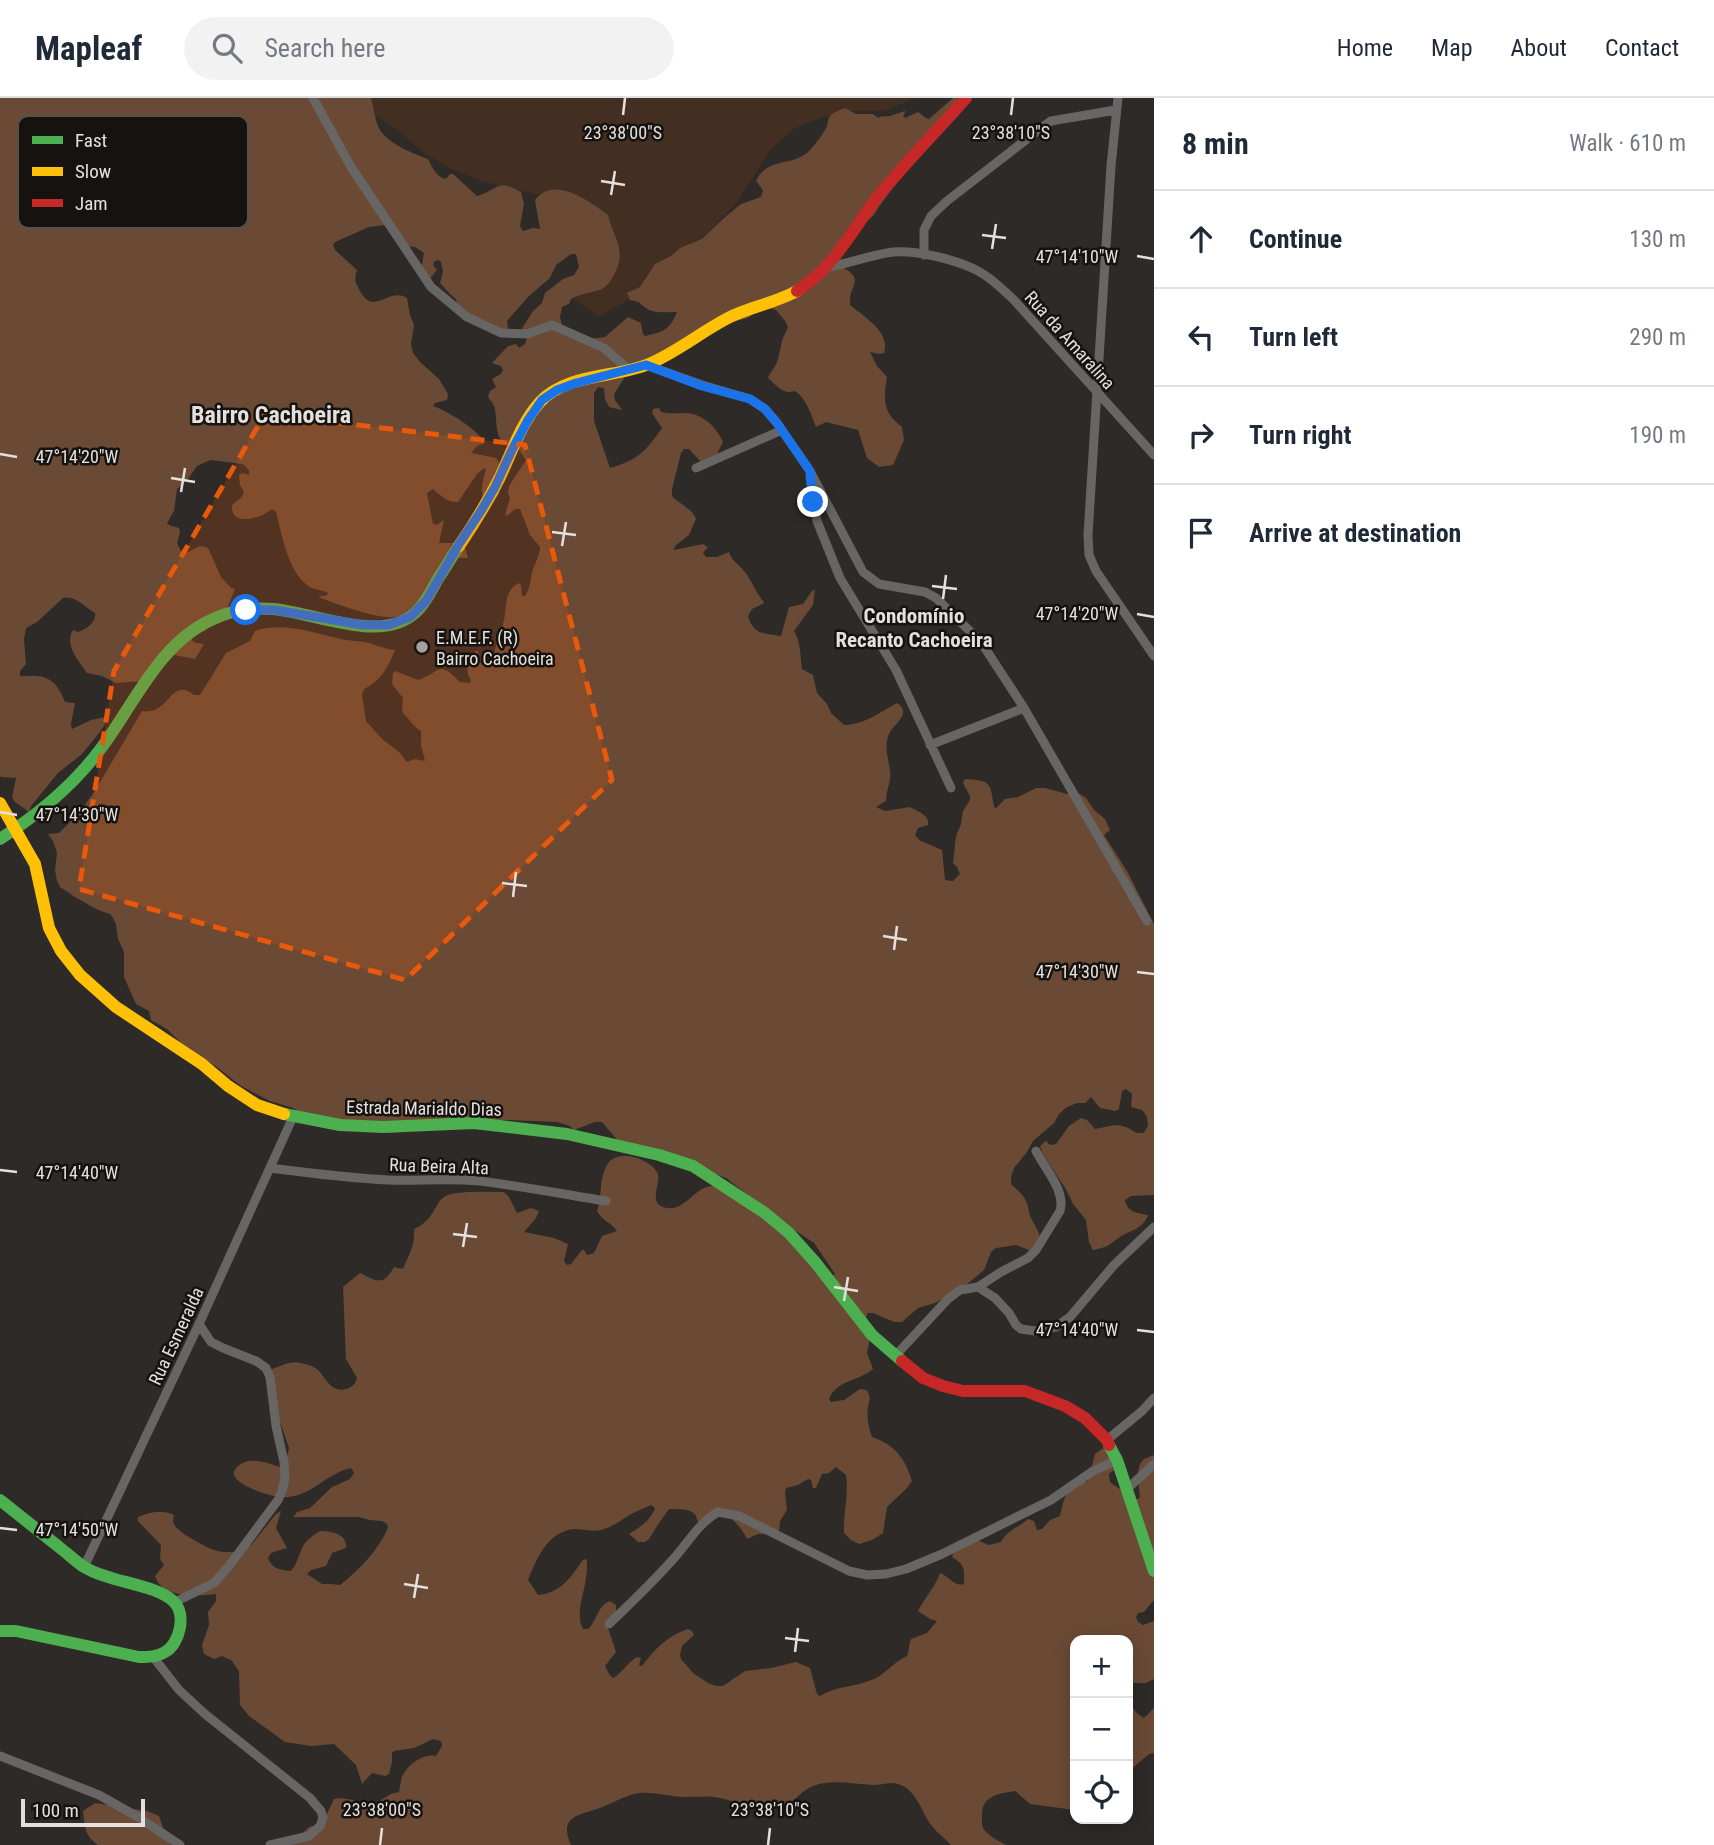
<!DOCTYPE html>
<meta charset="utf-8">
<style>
:root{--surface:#fff;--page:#f2f2f3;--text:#1f2937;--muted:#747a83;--line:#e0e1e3}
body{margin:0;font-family:"Roboto Condensed",sans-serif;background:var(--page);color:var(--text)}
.controls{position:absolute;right:21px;bottom:21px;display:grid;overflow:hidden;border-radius:14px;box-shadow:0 4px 18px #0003}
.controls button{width:63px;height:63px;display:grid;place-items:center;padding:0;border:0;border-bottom:2px solid var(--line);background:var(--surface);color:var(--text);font:35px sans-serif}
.scale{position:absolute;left:21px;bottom:18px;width:124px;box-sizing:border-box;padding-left:7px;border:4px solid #e5e0dd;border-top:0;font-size:19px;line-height:24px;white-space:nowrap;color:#e5e0dd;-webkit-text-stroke:5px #151210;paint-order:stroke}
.stop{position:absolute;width:21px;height:21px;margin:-16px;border:5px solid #1a73e8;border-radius:50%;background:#fff}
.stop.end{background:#1a73e8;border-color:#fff;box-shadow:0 2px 7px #0008}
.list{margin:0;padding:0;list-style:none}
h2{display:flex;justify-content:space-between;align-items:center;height:91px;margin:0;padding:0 28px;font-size:30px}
h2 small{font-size:23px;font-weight:400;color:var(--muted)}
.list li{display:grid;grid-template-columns:46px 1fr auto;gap:21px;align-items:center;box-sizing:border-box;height:98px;padding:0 28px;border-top:2px solid var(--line)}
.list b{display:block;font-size:26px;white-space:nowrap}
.list em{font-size:23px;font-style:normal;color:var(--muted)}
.icon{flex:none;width:38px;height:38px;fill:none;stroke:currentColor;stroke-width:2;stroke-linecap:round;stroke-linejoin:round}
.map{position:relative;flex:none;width:1154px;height:1747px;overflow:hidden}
header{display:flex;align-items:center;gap:42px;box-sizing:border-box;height:98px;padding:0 35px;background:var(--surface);border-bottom:2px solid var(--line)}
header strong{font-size:33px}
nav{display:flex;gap:38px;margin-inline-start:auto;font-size:24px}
.search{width:490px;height:63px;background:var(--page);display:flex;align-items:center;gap:18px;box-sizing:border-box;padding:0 24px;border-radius:38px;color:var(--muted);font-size:26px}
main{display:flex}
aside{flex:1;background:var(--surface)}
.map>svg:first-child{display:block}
</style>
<header>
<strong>Mapleaf</strong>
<div class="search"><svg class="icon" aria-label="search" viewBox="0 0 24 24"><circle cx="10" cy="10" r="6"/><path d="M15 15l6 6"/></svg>Search here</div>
<nav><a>Home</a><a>Map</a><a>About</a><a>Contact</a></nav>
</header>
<main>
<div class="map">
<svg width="1154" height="1747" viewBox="0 0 1154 1747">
<rect width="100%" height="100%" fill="#2d2a27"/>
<path fill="#432f22" d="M361 0H915L883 13H853L822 19 795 30 771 51 738 103 692 152 646 185 624 204 599 219 574 201 594 179 543 98 482 83 452 71 424 55 401 35 375 17Z"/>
<path fill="#6a4a35" d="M0 0H371C374 10 375 24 380 32 389 46 414 56 428 61 432 69 436 79 446 81L450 76H453L477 98C499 92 495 80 521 94L524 106 520 128 523 133 533 130 540 131 535 102C554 77 589 103 608 117 614 142 628 153 613 179 610 184 607 188 602 191 592 195 581 195 571 201L569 206 562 209 560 219 562 228 581 242 605 239 628 219 641 225 643 236 645 238C663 234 670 232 677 214 662 214 650 217 639 204L630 202 627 195 640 189 655 166 671 158 680 150 702 141 725 119 741 106 761 99 763 92 756 83C766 60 791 68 807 55 814 48 823 37 827 28 828 25 828 20 830 18 833 14 841 12 845 10L856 16H873L878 20C883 17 885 19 890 18 896 16 900 14 906 13L903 18 905 20 918 14 926 20 929 21 953 0H957L955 6 878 110C874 120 865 123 857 131 846 141 840 152 839 167 868 183 848 185 850 207 863 218 891 234 884 255L879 256 870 254 877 268 887 279C883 302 883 315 902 329L904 342 893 367 879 369 867 360 858 332 826 324 816 329C811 317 807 301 795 293 783 297 777 288 768 280 770 274 775 270 777 264 782 250 779 245 788 230L786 224 776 212 767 209H762L748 220 724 226 628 274 614 296 615 302 622 312 609 309 605 301 604 290 598 289 594 295V323L610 370C638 362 646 353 662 330L652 315 653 311 659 310 661 314C668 316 676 315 684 315 702 315 716 328 723 344L716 358 701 364 689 351H684L681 355 672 391V398C679 406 692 410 696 421L689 437 675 448 674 452 703 446 708 449 703 455 706 459H717L729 454C732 464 738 465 744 473 752 482 755 494 764 504L763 506 752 511 748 518C753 537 764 535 781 538L789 509 803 506 812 493 815 492 813 507 794 533C801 544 800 558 802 571L813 577 817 595 827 606 831 615 844 627C863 627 881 614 897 605 913 616 894 625 889 636 882 651 892 668 890 681 889 689 886 694 886 703L876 709 885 713 910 709C917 713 930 717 928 727L918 730 915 737 919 742 942 752 945 782 953 783 960 776 957 769 953 765 956 738 961 726 963 713 970 702V698L963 685 965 681C995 682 989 688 995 711L1005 701 1018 699 1036 690H1045L1067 696 1075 693 1086 700 1094 712 1105 721 1110 732 1104 737 1127 773 1154 826V1097L1131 1098 1125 1102C1127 1114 1137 1115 1148 1117 1143 1131 1131 1132 1120 1139 1108 1147 1109 1149 1093 1152L1089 1144 1086 1122 1073 1106 1067 1093 1043 1056 1040 1048 1046 1043 1050 1047 1056 1046 1069 1028 1081 1020 1087 1022 1095 1031C1113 1028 1120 1023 1136 1035H1144L1148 1027 1147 1019 1142 1012 1131 1009 1132 996 1126 991 1122 993 1119 1011 1116 1013 1100 1010 1091 999 1085 1005H1077L1067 1009 1059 1016 1054 1025 1033 1043 1027 1054 1014 1070 1011 1079V1086C1016 1091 1024 1097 1026 1103 1029 1108 1028 1114 1031 1120 1037 1132 1048 1143 1029 1152L1016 1147 996 1150 991 1154 984 1172 960 1192 935 1205 918 1210 902 1224H894L873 1215H868L865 1221 870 1239 867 1255 873 1271C860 1283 836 1282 829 1301L831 1304 844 1302 860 1291 867 1292 870 1300C866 1314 867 1325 872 1339 895 1347 905 1360 912 1383L906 1391 887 1409 883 1435 872 1442 859 1446 851 1442 844 1435C843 1415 849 1397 846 1377L836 1369 829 1375 822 1376 816 1390H813L811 1382 808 1381 798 1387 786 1390 785 1395 787 1412 780 1423 779 1434 777 1436H758L747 1441C741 1429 734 1422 724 1415L701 1425 698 1424C695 1409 683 1412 669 1411L657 1428 649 1441 645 1444H638L629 1436C639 1430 651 1422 655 1410L651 1407C645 1410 637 1413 631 1416 621 1422 613 1429 601 1432 592 1434 583 1431 574 1431 547 1434 537 1460 528 1482L538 1497C561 1495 570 1480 583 1462L586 1461 587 1463C587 1468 587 1474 586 1480 584 1497 575 1515 583 1531H588C597 1523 597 1508 610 1503L616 1507V1513L608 1530 616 1554 605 1568 609 1576 613 1580C622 1575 627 1565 637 1559L641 1560 639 1567 642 1568C654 1552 668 1537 688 1531L692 1533 694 1537 682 1548 680 1556 681 1561 693 1575 708 1585 716 1588H723L745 1573 771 1570 796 1564 810 1570 817 1596 820 1598C836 1588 856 1589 874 1581 886 1576 892 1565 907 1558 910 1552 908 1547 911 1541L927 1535 937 1523 930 1521 918 1513C925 1499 935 1489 940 1475 949 1478 954 1489 964 1486 964 1472 966 1467 952 1459L954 1453 977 1442 989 1447 1001 1444C1009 1430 1017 1431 1028 1421L1034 1423 1037 1432 1042 1431 1050 1422 1060 1418C1065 1397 1065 1390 1088 1383L1095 1356 1103 1350 1114 1352 1120 1367 1109 1376 1110 1384 1134 1401H1138L1140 1399C1139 1388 1135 1370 1143 1362 1145 1360 1152 1358 1154 1357V1502L1144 1514 1138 1515 1136 1519 1138 1524 1143 1527 1154 1523V1581L1146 1585H1128V1542H1075V1712L1030 1706 1015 1693C999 1696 982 1697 982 1717 982 1724 981 1729 986 1734 991 1739 999 1743 1006 1747H951C945 1740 937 1735 932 1728 920 1713 917 1689 894 1685 887 1685 880 1687 873 1687 853 1686 827 1680 809 1690 792 1700 796 1707 772 1710 752 1712 734 1702 715 1699 704 1698 693 1699 682 1699 668 1698 653 1694 640 1695 626 1696 608 1708 594 1712 573 1718 560 1722 571 1747H290L309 1729 312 1728 317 1730 321 1728 334 1701C347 1698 359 1706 373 1705 383 1703 388 1695 399 1694 400 1690 400 1687 401 1683 404 1669 422 1655 436 1658L442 1648 441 1643 433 1641 414 1650 394 1653 392 1655V1664L389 1676 385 1678 372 1675 362 1686 356 1667 334 1646 311 1648 285 1644 249 1618 240 1607 239 1573 231 1562 222 1558 214 1561 204 1556 202 1547 209 1527 208 1514 216 1503V1496C197 1498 162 1501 155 1478L164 1467 160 1461 161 1447 138 1423V1419C150 1414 161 1411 174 1417 173 1422 172 1423 175 1428 181 1436 208 1451 218 1453 226 1455 233 1453 240 1455L252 1446 276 1416 281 1413 276 1430 287 1450 271 1455 268 1460C272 1471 280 1472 291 1473 298 1465 299 1454 305 1445 309 1440 315 1436 320 1433 331 1433 348 1436 346 1450L332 1455 326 1468 311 1472 307 1476 322 1486H331L340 1487C360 1471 377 1454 388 1430L387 1426 382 1423 369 1422 359 1419H293L297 1414 310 1410 332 1389 350 1381 354 1375 351 1370C325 1376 315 1396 288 1399 276 1401 238 1389 234 1377 233 1373 236 1370 238 1368 250 1358 267 1365 280 1369L286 1363 289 1350 279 1321 269 1272C279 1269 291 1262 301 1265 306 1266 313 1268 317 1271 326 1279 330 1295 346 1291 353 1289 355 1286 357 1280L346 1261 343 1189 360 1175C378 1184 383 1188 394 1169L403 1171C409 1156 415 1149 414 1131 421 1128 427 1123 431 1117 436 1111 437 1104 444 1099 453 1092 491 1094 504 1094L509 1099 517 1115 531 1110 539 1113 536 1120 524 1134 554 1140 568 1146 564 1163 567 1167 571 1166 582 1152H584L587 1157 594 1155 602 1138 617 1133C611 1124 602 1123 597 1113 603 1098 598 1082 607 1067 616 1050 649 1060 657 1074 663 1085 645 1106 667 1110 686 1113 696 1087 713 1088 734 1090 813 1161 833 1178L835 1176 814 1145 784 1125 726 1080 681 1063 619 1044 602 1024H595L574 1032 570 1028 557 1024 505 1022 389 1035 306 1018 293 1010 270 1003 241 988 217 969 186 950 167 931 151 922 149 913 136 906 124 879V854L118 841 116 826 113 820 110 816 98 812 75 799 60 789 57 783 55 772 57 755 53 743 48 736 59 735 80 714 96 691 142 613C170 618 170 578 194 597H200L226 555 250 543 255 533C279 523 317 535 341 541 350 543 360 543 369 545 378 548 386 551 395 552 388 569 381 583 364 591L362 597 366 623 382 641 399 654 407 664 415 661 425 663 421 648V633C413 629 409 620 402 614L403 600 392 586 393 575 395 573 418 582C442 574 437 561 460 584L470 585 471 582C464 572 468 563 475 553H478L479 563 482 567 486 566 494 559C495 546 500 538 503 526 508 510 502 494 519 485L521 487 522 498H525C531 490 530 480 533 471 536 463 540 457 540 449L530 437 520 411H515L507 418 505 416 510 401 508 394 509 388 526 362 516 347C491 349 499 322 494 308 493 305 490 302 488 299L490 293 496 289 492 281 501 276 503 272 501 268 492 265 508 248 516 246 519 250 525 246 527 240 519 235 533 213 542 205 545 195 563 181 574 177 579 169 576 156H571L556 167 550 180 528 199 507 223 508 231 503 232 463 222 458 213 456 201 450 196 440 185 443 174 441 164 438 162 434 164 433 167 437 172 429 182 421 172 424 155 415 149 404 148 384 127 369 129 335 144 333 147 335 152 357 172C355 179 354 182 358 189 373 222 387 188 407 200L410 217 414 227 411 246 413 255 420 264 439 281 448 296 447 302 435 305 433 308C446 312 480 333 485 345L477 348 471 355 496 360 501 367 499 396 490 407 485 406C480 394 482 384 486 372L484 370 477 376 458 404C448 405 440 397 433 391L427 395 433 426 437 427 444 422 439 445H461L465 449 468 460H454C439 478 423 504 402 517 386 526 335 505 318 499L327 497 328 495C323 492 317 492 312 490 288 478 282 436 276 414L272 411C262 420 230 430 232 407L242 399 244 394 240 387 239 377 242 375 249 377V372L243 366 210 362 197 368 188 381 177 391 174 413 167 425 169 427 179 430 180 435 177 445 182 455C193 455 197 444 208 450L221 479 231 490 235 491 224 518 213 525 205 533 197 535 192 539V542L195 545 204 546 195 561 174 557 142 583 116 585 102 578 87 575C78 562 64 547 73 532L78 534C86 531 97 524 95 515 84 509 76 497 63 500L37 524 26 530 24 541 26 566 20 573V578C26 579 31 577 37 578 53 579 60 591 65 604L75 605 71 626 72 631 91 622 110 618 100 634 82 656 58 675 31 708 29 714 15 704 12 699 16 680 1 679 0 677Z
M1128 1605 1138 1616 1144 1620 1154 1610V1655L1149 1656 1128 1674Z
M95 1705 147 1713 159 1718 168 1744 171 1747H98C84 1737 85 1729 83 1713Z"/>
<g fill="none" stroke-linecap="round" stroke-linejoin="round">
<path stroke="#686665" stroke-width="9" d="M313 0 351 69 431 189 467 219 501 235 527 236 552 227 604 250 628 271
M1118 0 1111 68 1088 437 1089 457 1096 473 1154 558
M924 157V132L931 118 947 103 1040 31 1051 23 1116 12
M828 169C850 165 871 157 893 154 915 152 954 161 974 171 989 178 1001 190 1013 201L1154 357
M646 267 702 287 750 301 765 311 777 325 810 373 863 474 879 486 925 494 936 500 981 544 1024 610 1147 823
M696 370 782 332
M810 378 813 404 817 423 840 480 896 572 951 690
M930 647 1024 610
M270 1070C309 1075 348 1080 388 1082 418 1083 449 1080 479 1083 521 1088 563 1096 606 1103
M978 1189 995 1200 1009 1215 1016 1227 1021 1231 1035 1233 1056 1229 1070 1219 1114 1167 1154 1129
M895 1258 948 1201 960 1192 978 1189 1001 1174 1028 1160 1036 1152 1060 1113C1066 1093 1045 1071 1036 1053
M1107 1342 1142 1313 1154 1300
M1126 1392 1154 1366
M84 1469 199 1226 293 1019
M175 1504 214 1485 229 1468 278 1402 282 1393 285 1380 284 1364 276 1328 270 1279 266 1270 256 1263 223 1250 211 1244 199 1226
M609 1526C632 1504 655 1482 676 1458 689 1443 700 1424 718 1414L739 1418 849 1473 867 1477 886 1476 906 1471 942 1456 1051 1402 1093 1373 1117 1362
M154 1560 179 1592 205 1616 310 1700 321 1713 323 1720 320 1728 309 1738 270 1747
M0 1658 99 1697 138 1719 180 1747"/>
<path stroke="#4caf50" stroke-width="12" d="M0 741C39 716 74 687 102 649 134 606 159 546 211 522 230 513 252 509 273 511 313 514 382 547 416 514 426 505 432 491 439 479 446 469 452 458 459 448
M284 1016 340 1027 383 1029 474 1025 567 1036 659 1057 693 1068 765 1115 789 1135 815 1164 872 1237 902 1263
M1109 1347 1117 1362 1154 1473
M0 1402C20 1418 39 1433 59 1449 67 1455 75 1463 84 1469 108 1484 155 1486 173 1503 187 1515 180 1546 165 1554 157 1559 148 1559 139 1559L16 1533H0"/>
<path stroke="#ffc107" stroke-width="12" d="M459 448C474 426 488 403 500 379 512 354 521 325 540 304 567 275 615 280 649 266 677 254 701 234 728 220 750 209 775 205 797 193
M0 705 35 766 49 830 61 853 80 877 116 909 202 966 228 988 257 1007 284 1016"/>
<path stroke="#c62828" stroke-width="12" d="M797 193C836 168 852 131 880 96 907 63 938 32 966 0
M902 1263 923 1280 943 1288 963 1293H1025L1065 1308 1085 1320 1107 1342 1109 1347"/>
</g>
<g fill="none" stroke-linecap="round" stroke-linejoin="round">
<path stroke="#1a73e8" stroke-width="9" d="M246 512H275L363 527H388L410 519 426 503 459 446 481 413 495 389 511 354 528 322 542 302 557 292 576 285 646 267 702 288 750 301 765 311 777 325 810 373 813 404"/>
</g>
<path fill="#e8590c" fill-opacity="0.2" stroke="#e8590c" stroke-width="5" stroke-dasharray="14 9" stroke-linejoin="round" d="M265 316 525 347 612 682 405 882 79 791 114 573Z"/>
<path fill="none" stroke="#e5e0dd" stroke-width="2.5" d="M623 17 625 0M1011 17 1013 0M601 83 625 87M611 97 615 73M982 137 1006 140M992 151 996 126M1137 158 1154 161M0 356 17 359M171 380 195 384M181 394 185 370M552 434 576 437M562 448 566 424M932 488 957 491M943 501 946 477M1137 516 1154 519M0 714 17 717M502 785 527 788M513 799 516 774M883 838 907 842M894 852 897 828M1137 874 1154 876M0 1072 17 1074M453 1136 477 1139M463 1149 467 1125M834 1189 858 1193M844 1203 848 1179M1137 1232 1154 1234M0 1430 17 1432M404 1486 428 1490M414 1500 418 1476M785 1540 809 1543M795 1554 798 1530M380 1747 382 1730M768 1747 770 1730"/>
<circle fill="#a5a09d" stroke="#151210" stroke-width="2.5" cx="422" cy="549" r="7"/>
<g text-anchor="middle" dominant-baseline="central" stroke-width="5" stroke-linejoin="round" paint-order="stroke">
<g font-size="18" fill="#e5e0dd" stroke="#151210">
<text transform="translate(1070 242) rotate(48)">Rua da Amaralina</text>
<text transform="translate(424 1010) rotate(1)">Estrada Marialdo Dias</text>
<text transform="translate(439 1068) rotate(2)">Rua Beira Alta</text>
<text transform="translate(176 1238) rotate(-65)">Rua Esmeralda</text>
</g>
<g font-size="18" fill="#e5e0dd" stroke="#151210" text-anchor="start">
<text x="436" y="539">E.M.E.F. (R)<tspan x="436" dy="21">Bairro Cachoeira</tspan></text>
</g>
<g font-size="21" font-weight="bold" fill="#e5e0dd" stroke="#151210">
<text x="914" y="518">Condomínio<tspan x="914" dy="24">Recanto Cachoeira</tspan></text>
</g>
<g font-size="24" font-weight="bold" fill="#e5e0dd" stroke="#151210">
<text x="271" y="317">Bairro Cachoeira</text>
</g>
</g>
<rect x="18" y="18" width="230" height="112" rx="10" fill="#151210" stroke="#53504e" stroke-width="2"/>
<rect x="32" y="38" width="31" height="8" fill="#4caf50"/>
<rect x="32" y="69" width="31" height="9" fill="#ffc107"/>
<rect x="32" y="101" width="31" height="8" fill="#c62828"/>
<g font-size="19" fill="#e5e0dd">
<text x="75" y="49">Fast</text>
<text x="75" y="80">Slow</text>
<text x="75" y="112">Jam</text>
</g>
<g font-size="18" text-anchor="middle" fill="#e5e0dd" stroke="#151210" stroke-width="5" stroke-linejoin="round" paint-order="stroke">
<text x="623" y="41">23°38'00"S</text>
<text x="1011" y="41">23°38'10"S</text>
<text x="1077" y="165">47°14'10"W</text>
<text x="77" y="365">47°14'20"W</text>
<text x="1077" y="522">47°14'20"W</text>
<text x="77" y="723">47°14'30"W</text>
<text x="1077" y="880">47°14'30"W</text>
<text x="77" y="1081">47°14'40"W</text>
<text x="1077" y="1238">47°14'40"W</text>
<text x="77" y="1438">47°14'50"W</text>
<text x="382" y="1718">23°38'00"S</text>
<text x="770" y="1718">23°38'10"S</text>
</g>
</svg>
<div class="controls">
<button>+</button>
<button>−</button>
<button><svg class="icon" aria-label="locate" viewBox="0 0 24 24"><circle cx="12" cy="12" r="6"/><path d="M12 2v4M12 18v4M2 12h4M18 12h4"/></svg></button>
</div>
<div class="scale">100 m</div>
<div class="stop" style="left:246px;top:512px"></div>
<div class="stop end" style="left:813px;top:404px"></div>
</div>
<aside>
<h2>8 min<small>Walk · 610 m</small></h2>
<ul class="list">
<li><svg class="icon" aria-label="ahead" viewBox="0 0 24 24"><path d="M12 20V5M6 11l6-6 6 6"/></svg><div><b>Continue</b></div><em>130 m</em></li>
<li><svg class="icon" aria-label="left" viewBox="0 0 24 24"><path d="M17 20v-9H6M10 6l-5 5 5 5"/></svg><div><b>Turn left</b></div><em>290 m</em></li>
<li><svg class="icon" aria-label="right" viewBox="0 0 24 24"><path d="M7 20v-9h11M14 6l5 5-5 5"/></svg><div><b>Turn right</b></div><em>190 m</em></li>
<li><svg class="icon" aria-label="arrive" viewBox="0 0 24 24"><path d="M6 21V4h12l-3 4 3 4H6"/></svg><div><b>Arrive at destination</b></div></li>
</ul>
</aside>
</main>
